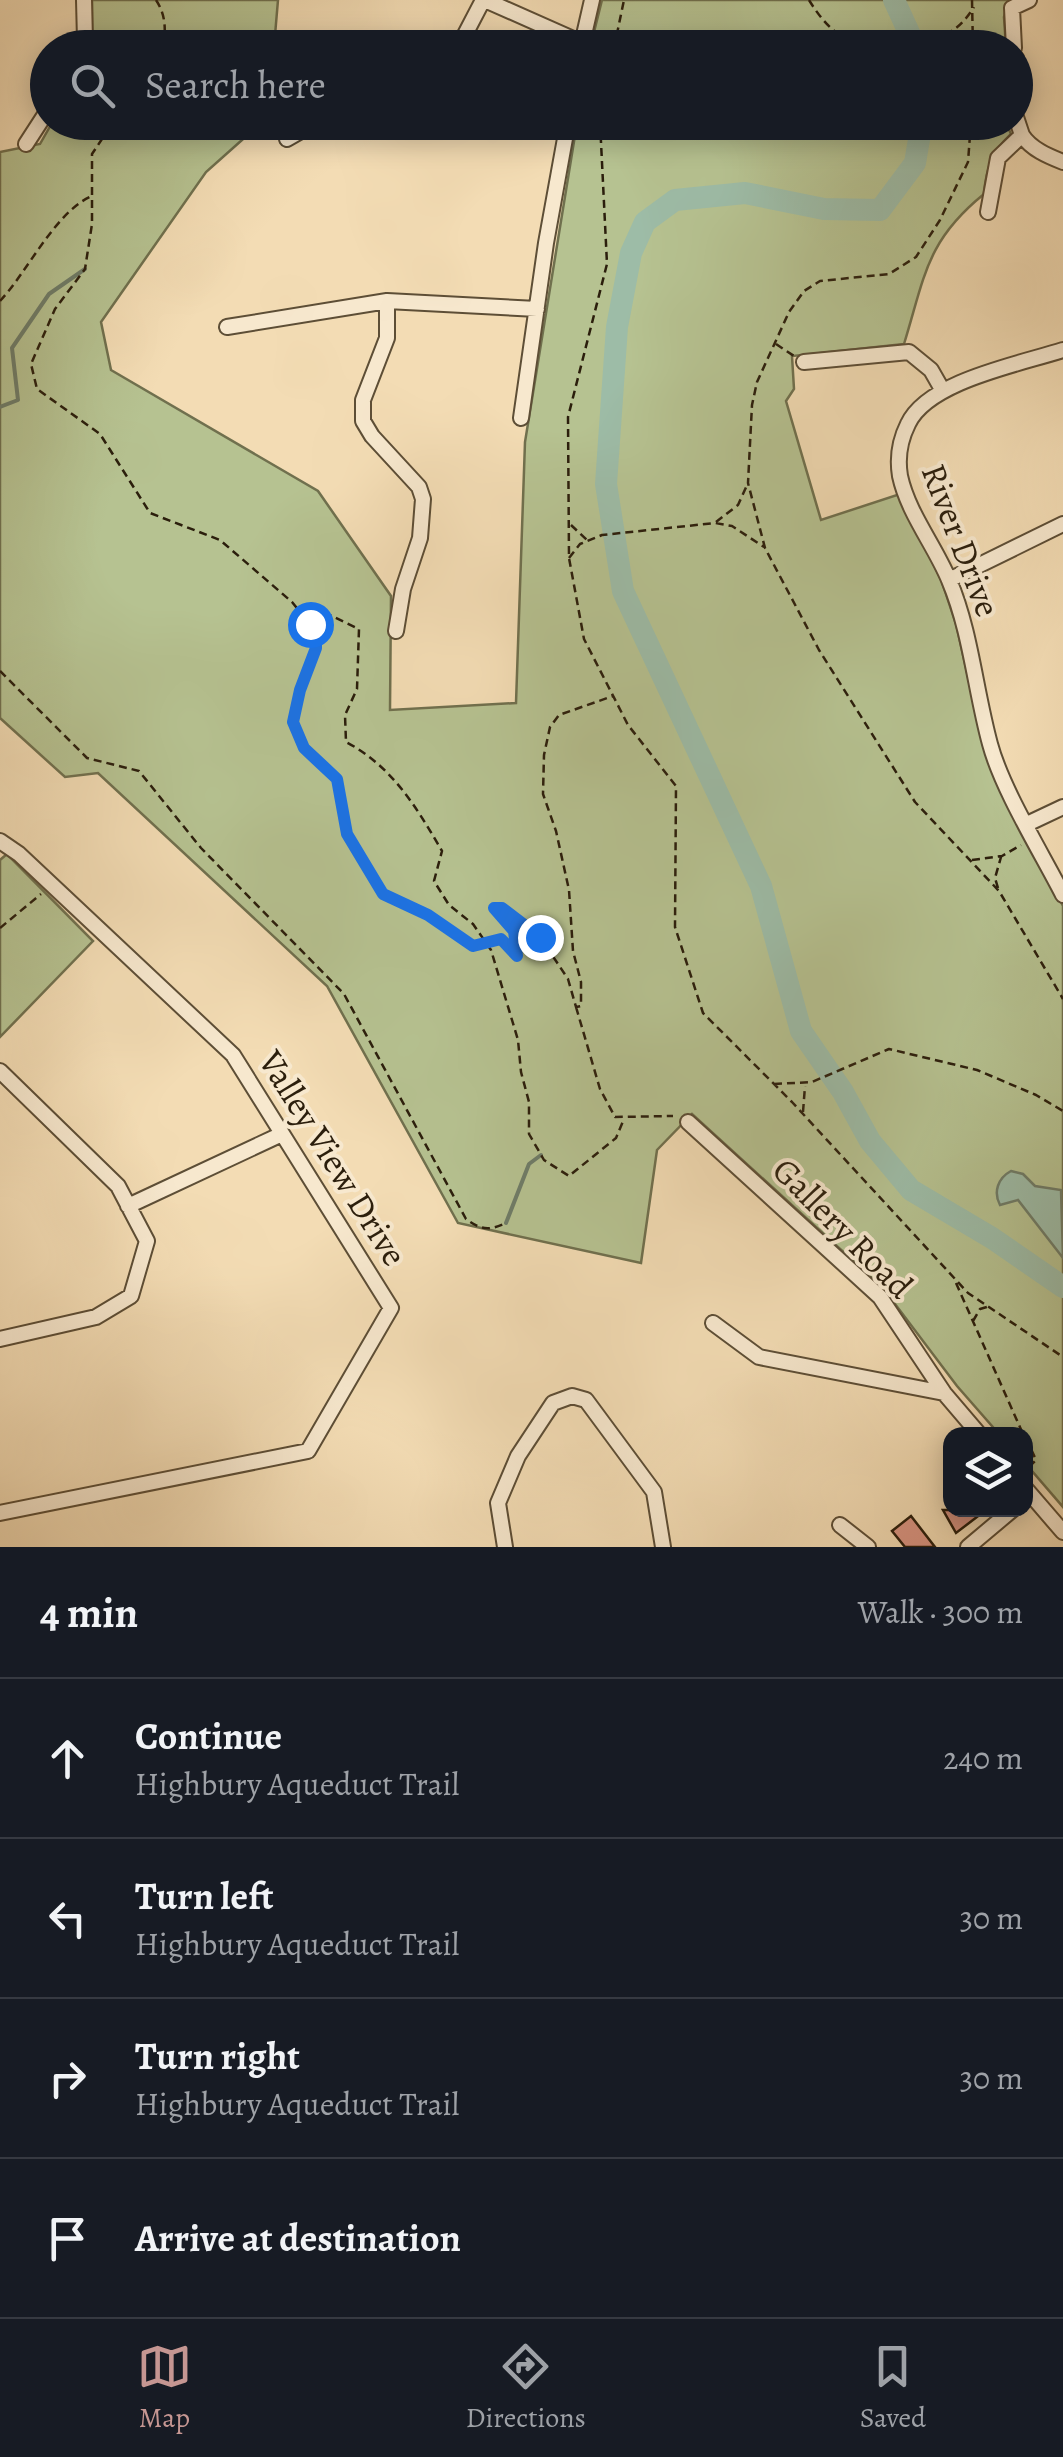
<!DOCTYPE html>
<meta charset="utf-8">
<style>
:root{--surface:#171b24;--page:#242831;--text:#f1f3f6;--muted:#9ea1a6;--line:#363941;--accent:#c59692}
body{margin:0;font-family:Alegreya,serif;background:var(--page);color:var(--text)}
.controls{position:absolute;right:30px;bottom:30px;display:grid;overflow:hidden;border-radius:20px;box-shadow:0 5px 25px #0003}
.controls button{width:90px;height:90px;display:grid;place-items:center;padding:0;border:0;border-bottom:2px solid var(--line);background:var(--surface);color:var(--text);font:50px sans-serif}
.stop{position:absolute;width:30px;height:30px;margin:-22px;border:8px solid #1a73e8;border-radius:50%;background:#fff}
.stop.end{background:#1a73e8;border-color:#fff;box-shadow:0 2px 10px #0008}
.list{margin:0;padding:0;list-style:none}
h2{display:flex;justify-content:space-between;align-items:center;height:130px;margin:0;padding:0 40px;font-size:42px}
h2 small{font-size:32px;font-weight:400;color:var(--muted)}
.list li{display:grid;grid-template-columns:65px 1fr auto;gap:30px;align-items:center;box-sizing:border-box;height:160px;padding:0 40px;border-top:2px solid var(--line)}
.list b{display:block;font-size:38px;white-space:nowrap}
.list p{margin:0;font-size:32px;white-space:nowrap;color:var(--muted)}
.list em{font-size:32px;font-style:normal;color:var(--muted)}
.icon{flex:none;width:55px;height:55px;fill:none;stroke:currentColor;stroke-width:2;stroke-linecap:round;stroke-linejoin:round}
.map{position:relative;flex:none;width:1063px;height:1547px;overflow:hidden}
.search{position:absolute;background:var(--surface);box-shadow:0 5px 25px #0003;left:30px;right:30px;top:30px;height:110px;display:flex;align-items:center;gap:25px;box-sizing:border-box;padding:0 35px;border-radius:55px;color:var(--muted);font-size:38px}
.sheet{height:770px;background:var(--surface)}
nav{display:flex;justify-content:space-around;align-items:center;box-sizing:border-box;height:140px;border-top:2px solid var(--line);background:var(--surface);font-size:28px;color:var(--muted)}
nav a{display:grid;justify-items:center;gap:5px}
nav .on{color:var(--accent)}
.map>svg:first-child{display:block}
</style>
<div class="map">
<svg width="1063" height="1547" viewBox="0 0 1063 1547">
<rect width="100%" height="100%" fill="#f3dcb4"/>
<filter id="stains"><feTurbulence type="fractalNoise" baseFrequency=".002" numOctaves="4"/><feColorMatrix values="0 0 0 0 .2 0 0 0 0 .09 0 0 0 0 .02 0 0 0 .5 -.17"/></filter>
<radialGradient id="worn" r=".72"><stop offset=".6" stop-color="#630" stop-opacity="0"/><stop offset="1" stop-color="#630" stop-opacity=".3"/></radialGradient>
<path fill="#b6c291" stroke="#70704e" stroke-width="2.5" d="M92 0H278L274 47H92Z
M602 0H1008L1004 17 1006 47 590 48Z
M52 123H261L206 172 101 322 111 370 318 491 391 596 390 710 516 703 525 442 577 123H1006L1011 134C992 152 986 168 984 194 926 241 925 276 904 344L792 356 794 389 786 401 821 520 900 494 942 582 956 624 984 748 1063 906V1507L1026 1464V1434H999L957 1386 883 1288 692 1114 657 1150 641 1263 458 1223 327 986 98 773 65 777 0 718V152L40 144Z
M7 854 93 941 0 1037V860Z"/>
<path fill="#9dbca7" stroke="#6f7d69" stroke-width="2.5" d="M1011 1171 1023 1174 1035 1186 1061 1190 1063 1258 1018 1200 1000 1205C993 1192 998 1178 1011 1171Z"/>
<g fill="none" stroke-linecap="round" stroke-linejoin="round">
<path stroke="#6f7d69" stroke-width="4" d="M0 407 18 400 12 348 49 294 85 269
M506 1223 529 1164 541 1155"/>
<path stroke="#9dbca7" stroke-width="22" d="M894 0 916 48
M922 122 915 163 880 210 824 209 745 193 675 200 645 222 631 253 617 327 606 484 623 591 761 886 801 1031 843 1092 870 1141 911 1190 992 1238 1063 1287"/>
</g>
<path fill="#da9584" stroke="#2b1e0c" stroke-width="2.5" d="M943 1510H986L956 1533Z
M911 1516 935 1547H905L892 1531Z"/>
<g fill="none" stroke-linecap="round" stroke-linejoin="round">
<g stroke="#5d4e36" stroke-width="18">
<path id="street" d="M485 0 582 43
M82 48 85 40 84 0
M458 48 483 0
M581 48 592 0
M1014 48 1012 8 1029 0
M1016 58V99
M1022 135C1031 149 1048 156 1063 162
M287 139 301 131H350L373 122
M26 144 48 110
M988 212 998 158 1022 135 1016 117
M387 301V338L363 400V421L372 436 419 487 423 499 420 538 403 589 396 631
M227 327 387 301 537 309
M1063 350C1020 364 928 381 908 424 900 440 897 458 900 476 908 513 935 546 949 580 971 632 975 689 990 744 1002 789 1041 852 1063 895
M804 362 909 352 931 370 943 391
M521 418 546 243 568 122
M949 580 1063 524
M1027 824 1063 807
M0 841 19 854 233 1055 391 1308 308 1451 0 1513
M0 1071 118 1186 147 1241 131 1296 96 1317 0 1339
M688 1122 880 1297 944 1393 979 1434
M128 1206 282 1134
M713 1323 759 1357 944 1393
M1026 1489 1063 1532
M840 1525 868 1547
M505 1547 498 1503 518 1456 553 1403 572 1396 586 1400 654 1492 663 1547
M968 1547 1012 1510"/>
</g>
<path stroke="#2b1e0c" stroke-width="2.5" stroke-dasharray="8 5" stroke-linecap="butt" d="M156 0C166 15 166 30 163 48
M809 0C820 18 834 35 854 43 870 50 929 42 946 34 959 28 967 18 974 7
M972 0 973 48
M949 34 972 48
M614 48 624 0
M137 122 134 127 102 139 92 154V224L85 269 55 309 31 364 37 389 100 434 150 513 220 540 292 602 316 632V648L300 690 293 723 304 747 337 779 347 834 383 894 427 915 473 946 501 939 517 956 514 931 494 908 502 907 540 937 568 979 576 1007 581 1006V982L573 951 569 890 556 831 543 794 544 755 550 727 559 715 613 696
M600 122 607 264 568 417 569 558 584 639 628 725 676 786 675 927 703 1013 792 1102 968 1293 1063 1357
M971 122 968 162 940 220 916 257 889 274 820 281 804 291 789 312 757 382 752 405 748 483 765 548 819 650 915 802 999 891 1063 999
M0 301C28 271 56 211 92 196
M776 344 794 356
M716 522 738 505 748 483
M571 525 587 540
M569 558 580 544 602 535 715 523 732 526 764 547
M299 607 317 609 359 629 357 689 345 715 346 742C392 766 417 808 442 851L434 881 449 905 473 924 491 950 518 1040 521 1072 529 1102V1134L544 1160 569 1176 616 1138 624 1119
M0 671 87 758 139 771 201 848 344 994 466 1219C481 1230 489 1231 506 1223
M972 860 1002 856 1021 845
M998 888 995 878 1001 857
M0 928 41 894
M576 1007 600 1089 615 1117 673 1116
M774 1084 812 1082 889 1049 977 1070 1036 1095 1063 1111
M803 1112 805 1086
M956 1283 1023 1434
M973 1321 980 1309 987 1307
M1026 1438 1036 1460 1026 1470"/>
<use href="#street" stroke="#f7e8ce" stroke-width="14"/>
</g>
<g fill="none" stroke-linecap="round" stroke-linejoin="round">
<path stroke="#1a73e8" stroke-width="12" d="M310 624 316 632V648L300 690 293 722 304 748 337 779 347 834 383 894 428 915 473 946 501 939 517 956 514 931 494 908H502L540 937"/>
</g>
<g text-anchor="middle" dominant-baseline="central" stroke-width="8" stroke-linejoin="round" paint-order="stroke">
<g font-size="35" fill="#2b1e0c" stroke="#f7e8ce">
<text transform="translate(961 540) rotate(69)">River Drive</text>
<text transform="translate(333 1158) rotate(58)">Valley View Drive</text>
<text transform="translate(843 1228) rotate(45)">Gallery Road</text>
</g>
</g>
<rect width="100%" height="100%" filter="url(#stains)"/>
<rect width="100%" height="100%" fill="url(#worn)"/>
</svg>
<div class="controls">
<button><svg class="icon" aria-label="layers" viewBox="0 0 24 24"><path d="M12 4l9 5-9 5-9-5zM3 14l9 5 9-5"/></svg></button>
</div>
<div class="stop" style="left:310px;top:624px"></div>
<div class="stop end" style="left:540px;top:937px"></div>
<div class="search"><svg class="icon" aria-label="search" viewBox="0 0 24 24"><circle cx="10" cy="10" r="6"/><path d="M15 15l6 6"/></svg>Search here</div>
</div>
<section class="sheet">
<h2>4 min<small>Walk · 300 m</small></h2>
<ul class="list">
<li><svg class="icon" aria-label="ahead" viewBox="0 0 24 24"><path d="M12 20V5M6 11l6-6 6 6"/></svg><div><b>Continue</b><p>Highbury Aqueduct Trail</p></div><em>240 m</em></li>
<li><svg class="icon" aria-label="left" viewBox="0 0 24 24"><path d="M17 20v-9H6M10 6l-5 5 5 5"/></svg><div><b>Turn left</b><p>Highbury Aqueduct Trail</p></div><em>30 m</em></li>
<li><svg class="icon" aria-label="right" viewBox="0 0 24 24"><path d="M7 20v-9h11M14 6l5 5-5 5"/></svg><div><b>Turn right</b><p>Highbury Aqueduct Trail</p></div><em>30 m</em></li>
<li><svg class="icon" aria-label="arrive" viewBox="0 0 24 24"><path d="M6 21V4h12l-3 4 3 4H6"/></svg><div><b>Arrive at destination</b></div></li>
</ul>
</section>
<nav>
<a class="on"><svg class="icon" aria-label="map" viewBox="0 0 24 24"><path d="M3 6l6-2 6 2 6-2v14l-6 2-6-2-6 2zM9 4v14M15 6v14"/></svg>Map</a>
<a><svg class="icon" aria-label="directions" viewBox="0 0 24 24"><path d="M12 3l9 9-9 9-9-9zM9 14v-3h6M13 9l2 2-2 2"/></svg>Directions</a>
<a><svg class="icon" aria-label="saved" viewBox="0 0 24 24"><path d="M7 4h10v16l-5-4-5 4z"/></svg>Saved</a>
</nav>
